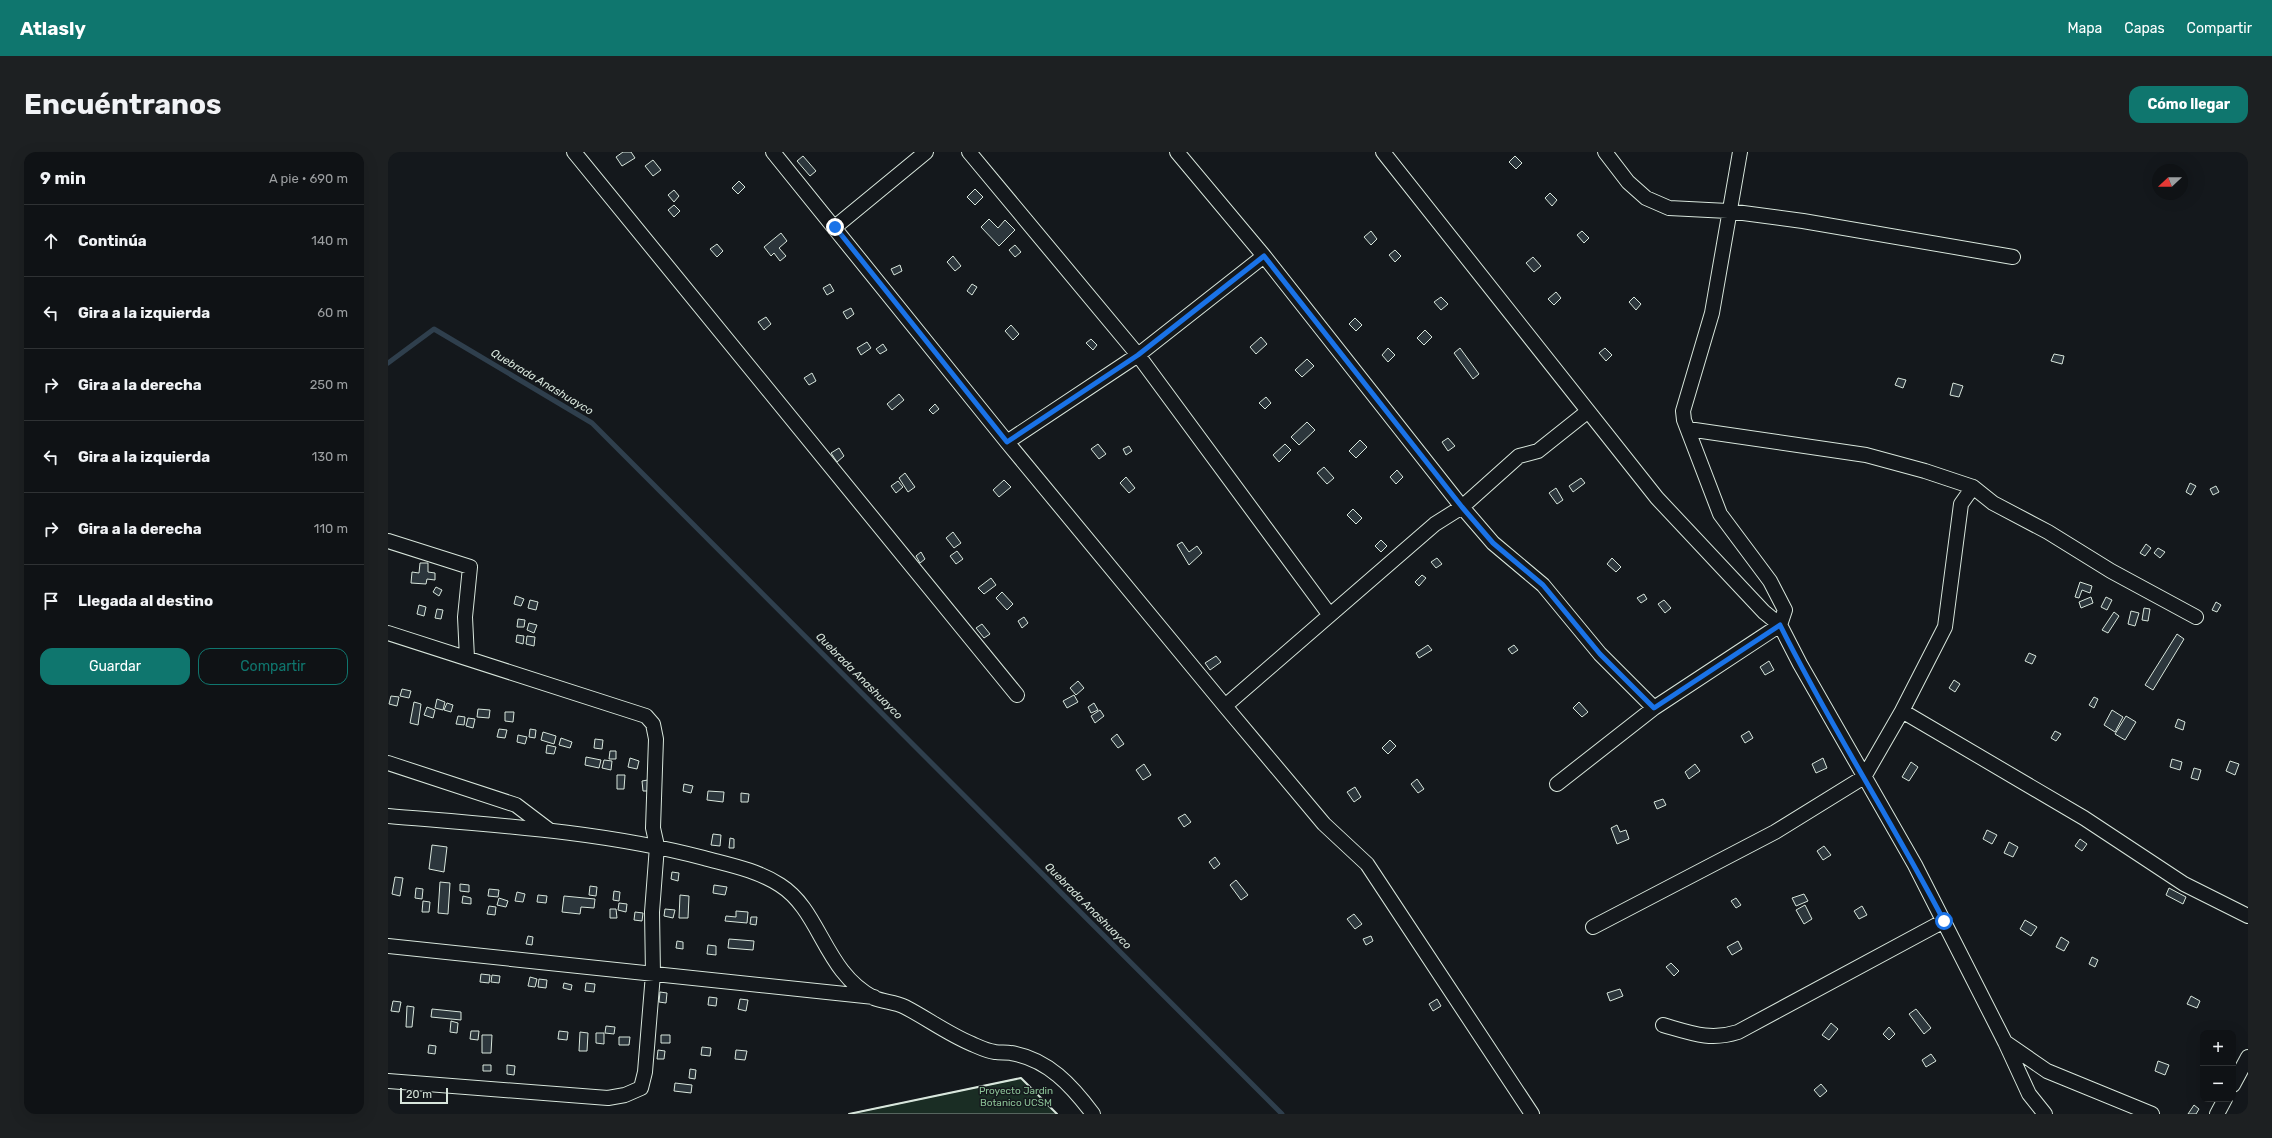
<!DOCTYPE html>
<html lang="es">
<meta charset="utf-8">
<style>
:root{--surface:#0f1215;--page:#1d2022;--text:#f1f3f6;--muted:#9b9ea0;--line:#2f3234;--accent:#0f766e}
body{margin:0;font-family:Rubik,sans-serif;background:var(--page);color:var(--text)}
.controls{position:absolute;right:12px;bottom:12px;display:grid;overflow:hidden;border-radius:8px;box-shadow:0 4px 16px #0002}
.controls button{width:36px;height:36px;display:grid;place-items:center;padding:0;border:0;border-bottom:1px solid var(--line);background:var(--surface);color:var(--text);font:20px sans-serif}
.compass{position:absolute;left:1764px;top:12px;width:36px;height:36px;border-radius:50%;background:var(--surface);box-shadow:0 4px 16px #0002;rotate:248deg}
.scale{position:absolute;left:12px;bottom:10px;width:48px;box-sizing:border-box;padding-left:4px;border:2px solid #d8e6dc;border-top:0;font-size:11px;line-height:14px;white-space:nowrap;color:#d8e6dc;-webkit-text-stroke:3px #14181c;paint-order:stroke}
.stop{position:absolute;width:12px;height:12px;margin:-9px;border:3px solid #1a73e8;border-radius:50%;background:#fff}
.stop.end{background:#1a73e8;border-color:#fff;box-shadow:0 1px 4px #0008}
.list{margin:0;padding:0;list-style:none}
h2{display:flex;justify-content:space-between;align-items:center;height:52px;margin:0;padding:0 16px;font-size:17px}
h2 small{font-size:13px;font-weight:400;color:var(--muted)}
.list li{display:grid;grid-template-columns:26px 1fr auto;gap:12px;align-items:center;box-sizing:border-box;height:72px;padding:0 16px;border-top:1px solid var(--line)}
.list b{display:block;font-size:15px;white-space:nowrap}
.list em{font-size:13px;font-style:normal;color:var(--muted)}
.actions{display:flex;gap:8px;padding:12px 16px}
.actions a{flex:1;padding:9px 0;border:1px solid var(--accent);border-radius:12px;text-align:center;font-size:14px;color:var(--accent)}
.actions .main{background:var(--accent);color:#fff}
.icon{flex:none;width:22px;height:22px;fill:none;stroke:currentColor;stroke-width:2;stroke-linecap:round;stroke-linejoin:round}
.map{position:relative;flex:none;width:1860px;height:962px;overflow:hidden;border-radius:12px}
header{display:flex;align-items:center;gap:24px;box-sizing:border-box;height:56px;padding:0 20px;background:var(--accent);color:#fff}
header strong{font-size:19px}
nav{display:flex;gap:22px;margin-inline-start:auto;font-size:14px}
.intro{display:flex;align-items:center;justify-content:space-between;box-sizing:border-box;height:96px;padding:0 24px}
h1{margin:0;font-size:28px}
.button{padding:10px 18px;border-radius:12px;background:var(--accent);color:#fff;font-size:14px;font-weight:700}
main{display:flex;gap:24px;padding:0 24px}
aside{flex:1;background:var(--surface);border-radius:12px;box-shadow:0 4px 16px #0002}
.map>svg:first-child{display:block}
</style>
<header>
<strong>Atlasly</strong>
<nav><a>Mapa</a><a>Capas</a><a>Compartir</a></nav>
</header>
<div class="intro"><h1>Encuéntranos</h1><a class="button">Cómo llegar</a></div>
<main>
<aside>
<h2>9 min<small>A pie · 690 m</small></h2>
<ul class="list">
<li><svg class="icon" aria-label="ahead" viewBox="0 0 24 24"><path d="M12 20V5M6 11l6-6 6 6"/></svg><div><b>Continúa</b></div><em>140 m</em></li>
<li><svg class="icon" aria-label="left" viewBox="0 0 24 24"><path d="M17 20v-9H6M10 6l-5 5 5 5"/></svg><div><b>Gira a la izquierda</b></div><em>60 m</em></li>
<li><svg class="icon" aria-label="right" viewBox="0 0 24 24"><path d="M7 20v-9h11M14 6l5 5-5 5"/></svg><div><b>Gira a la derecha</b></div><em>250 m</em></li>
<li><svg class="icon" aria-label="left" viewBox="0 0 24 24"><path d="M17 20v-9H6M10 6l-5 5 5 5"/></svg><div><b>Gira a la izquierda</b></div><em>130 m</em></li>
<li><svg class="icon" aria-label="right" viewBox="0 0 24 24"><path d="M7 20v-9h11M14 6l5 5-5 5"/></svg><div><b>Gira a la derecha</b></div><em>110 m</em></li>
<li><svg class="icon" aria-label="arrive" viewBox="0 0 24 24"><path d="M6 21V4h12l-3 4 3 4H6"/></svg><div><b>Llegada al destino</b></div></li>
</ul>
<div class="actions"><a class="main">Guardar</a><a>Compartir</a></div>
</aside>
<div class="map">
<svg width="1860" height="962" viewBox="0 0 1860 962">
<rect width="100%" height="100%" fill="#14181c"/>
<path fill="#1a2d24" stroke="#939e99" d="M633 926 669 962H461Z"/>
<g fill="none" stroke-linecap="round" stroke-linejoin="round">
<path stroke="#2f3f4d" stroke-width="5" d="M0 211 46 177 204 271 894 962"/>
</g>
<path fill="#2c363c" stroke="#d8e6dc" d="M235 0H243L247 6 234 14 228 5Z
M415 4 428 19 422 24 409 9Z
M1127 4 1134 11 1128 17 1121 10Z
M265 8 273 18 265 24 257 14Z
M351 29 357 35 350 42 344 36Z
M587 37 595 45 587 53 579 45Z
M286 38 291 44 286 50 280 43Z
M1162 41 1169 48 1164 54 1157 46Z
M286 53 292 59 286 65 280 58Z
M601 67 610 76 617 68 627 78 611 94 593 75Z
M983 79 989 87 983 93 976 85Z
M1194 79 1201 86 1196 91 1189 83Z
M393 81 399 89 391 96 398 104 392 109 386 101 383 104 376 95Z
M329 92 335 99 329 105 322 97Z
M627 93 633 100 627 105 621 98Z
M1007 98 1013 104 1007 110 1001 103Z
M565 104 573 114 567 119 559 110Z
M1145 105 1153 114 1146 120 1138 111Z
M512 113 514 119 506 123 503 117Z
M442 132 446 139 439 143 435 136Z
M584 132 589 135 584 143 579 139Z
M1168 140 1173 146 1166 153 1160 147Z
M1053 145 1060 152 1053 158 1046 150Z
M1246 145 1253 152 1248 158 1241 150Z
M463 156 466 162 459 167 455 160Z
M378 165 383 172 376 178 370 170Z
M967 166 974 173 968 179 961 172Z
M623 173 631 182 625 188 617 179Z
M1037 178 1044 185 1036 193 1029 186Z
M873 185 879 192 868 202 862 195Z
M703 187 709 193 705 198 698 191Z
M479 190 483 196 473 203 469 196Z
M495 192 499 198 492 202 488 197Z
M1000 196 1007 203 1000 210 994 203Z
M1072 196 1091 222 1085 227 1066 201Z
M1217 196 1224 203 1218 209 1211 201Z
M1666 202 1676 204 1674 212 1663 209Z
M919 207 926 214 914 225 907 218Z
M424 221 428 229 421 233 416 226Z
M1510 226 1518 228 1515 236 1507 233Z
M1565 231 1575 234 1571 245 1562 243Z
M511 242 516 248 504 258 499 252Z
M878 245 883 251 877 257 871 251Z
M547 252 551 257 545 262 541 258Z
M919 270 927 278 911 293 903 285Z
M1060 286 1067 294 1060 299 1054 290Z
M972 288 979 295 968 306 961 299Z
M710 292 718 302 711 307 703 297Z
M897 292 903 298 891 310 885 303Z
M741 294 744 299 738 303 735 297Z
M451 296 456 304 449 310 443 301Z
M936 315 946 326 939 332 929 321Z
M1009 318 1015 325 1008 332 1002 325Z
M517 321 527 335 520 340 511 326Z
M738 325 747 336 741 341 732 331Z
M1193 326 1197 331 1185 340 1181 334Z
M616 328 623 335 611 345 605 338Z
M510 329 515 335 508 341 503 334Z
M1802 331 1808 334 1803 343 1798 340Z
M1828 334 1831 340 1825 343 1822 337Z
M1168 336 1175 348 1169 352 1161 341Z
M965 357 974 366 968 372 959 363Z
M565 380 573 391 566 396 558 386Z
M993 388 999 394 993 400 987 394Z
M794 390 801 400 809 394 814 401 801 413 789 393Z
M1758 392 1763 396 1757 404 1752 401Z
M1770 396 1777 400 1772 406 1766 401Z
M569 399 575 407 568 412 562 404Z
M533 400 537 407 532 411 528 404Z
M1049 406 1054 412 1048 416 1043 410Z
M1224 406 1233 415 1228 420 1219 412Z
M32 411H40V420L47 421V428L39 427 38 432 23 431 24 420 31 421Z
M1034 423 1038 426 1031 434 1027 430Z
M603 426 608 433 596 442 590 436Z
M1692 430 1704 434 1702 441 1694 438 1691 446 1687 445Z
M48 435 54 438 51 444 45 440Z
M614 440 625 452 619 458 608 446Z
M1256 442 1259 447 1253 451 1249 446Z
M128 444 136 447 133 454 126 452Z
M1703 445 1705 451 1693 456 1691 450Z
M1718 445 1724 448 1719 458 1713 455Z
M142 448 150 450 148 458 140 456Z
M1276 448 1283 456 1277 461 1270 452Z
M1828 450 1833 453 1829 460 1824 458Z
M31 453 38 455 36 464 29 462Z
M1756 456 1762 457 1760 469 1754 468Z
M49 457 55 458 53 467 47 466Z
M1743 459 1751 461 1747 474 1740 472Z
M1726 460 1731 464 1720 481 1714 478Z
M636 465 640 471 634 476 630 469Z
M130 467 137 468 136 475H129Z
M141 471 149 473 146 481 139 478Z
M594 472 602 482 596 486 588 476Z
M1789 482 1796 487 1765 538 1757 533Z
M129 483 136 484 135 492 128 490Z
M139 484 147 485 146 494 138 492Z
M1040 493 1044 498 1031 506 1028 501Z
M1126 493 1130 498 1124 502 1120 497Z
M1641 501 1648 504 1644 512 1637 509Z
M828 504 833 510 822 518 817 511Z
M1381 509 1386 518 1377 523 1372 515Z
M1566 528 1572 532 1567 540 1561 536Z
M690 529 696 536 688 543 682 536Z
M14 537 23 539 21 546 12 544Z
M686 543 690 550 679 556 675 549Z
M3 544 11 545 9 554 1 552Z
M1706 545 1710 547 1706 556 1701 553Z
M49 547 57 550 55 558 47 556Z
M26 550 33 552 30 573 22 571Z
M1191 550 1200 560 1194 565 1185 556Z
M59 551 65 553 63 560 56 558Z
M706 551 710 558 703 561 700 555Z
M39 555 47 558 45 566 36 563Z
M90 557 102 558 101 566 89 565Z
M712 558 716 564 707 571 703 564Z
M1724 558 1735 565 1727 580 1716 573Z
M117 560H126L125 570 117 569Z
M70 564 77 565 76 573 68 572Z
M1738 564 1748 570 1737 588 1727 582Z
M80 566 87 567 85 576 78 574Z
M1790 567 1797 570 1795 578 1787 575Z
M111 577 119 578 117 586 109 585Z
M142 577 148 578 147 586 141 585Z
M1361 579 1365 586 1357 591 1353 584Z
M1667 579 1673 582 1668 589 1663 586Z
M155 580 168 584 166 592 153 588Z
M729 582 736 592 730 596 723 587Z
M130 583 139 585 137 592 129 590Z
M173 586 184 590 182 596 171 593Z
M207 587 215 588 214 597 206 596Z
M1002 588 1008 594 1000 602 994 596Z
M159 593 168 595 166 602 158 601Z
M222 599H228V607H221Z
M198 605 213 608 211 616 197 613Z
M242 606 251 609 249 617 240 615Z
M1435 606 1439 616 1428 621 1424 612Z
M1784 607 1794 610 1792 618 1782 615Z
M216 608 224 609 223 618 214 616Z
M1842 609 1851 612 1847 623 1838 619Z
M1523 610 1530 615 1521 629 1514 625Z
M756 612 763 623 755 628 748 618Z
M1307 612 1312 619 1301 627 1297 620Z
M1806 616 1813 618 1810 628 1803 626Z
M229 623H237L236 637H229Z
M1029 627 1036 637 1030 641 1023 632Z
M260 628 261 639H255L254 629Z
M296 632 305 634 303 641 295 639Z
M967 635 973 645 966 650 959 640Z
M320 639 336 640 335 650 319 648Z
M353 641 361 642 360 650H353Z
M1275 647 1278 653 1269 657 1266 650Z
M797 662 803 670 796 675 790 666Z
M1229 673 1232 680 1238 678 1241 687 1229 692 1223 676Z
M1599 678 1609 683 1604 692 1595 687Z
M325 682 333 683 332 694 323 693Z
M342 686 346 687V696H341Z
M1692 687 1699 692 1694 699 1687 694Z
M1621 690 1630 695 1625 705 1616 701Z
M44 693 59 695 56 720 41 717Z
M1436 694 1443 703 1435 708 1429 699Z
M827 705 832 712 826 717 821 710Z
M284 720 291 721 290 729 283 727Z
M7 725 15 726 12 744 4 742Z
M848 728 860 743 853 748 842 733Z
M52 730 62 731 60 762 50 761Z
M72 732 81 733V740L72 739Z
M326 733 339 735 337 743 325 741Z
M202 734 209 735 208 744 201 743Z
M28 736 35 737 34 747 27 746Z
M1781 736 1798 745 1795 752 1778 743Z
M101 737 111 738 110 745 100 744Z
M226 739 232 740 231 749 225 748Z
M129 740 137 742 135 750 127 749Z
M1416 742 1420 749 1408 754 1404 746Z
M150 743 159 744 158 751 149 750Z
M292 743 301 744 300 766H291Z
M75 744 83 746V752L74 751Z
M176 744 207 747 206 756 193 755 192 762 174 760Z
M111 746 120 749 118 755 109 753Z
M1348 746 1353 753 1348 756 1343 749Z
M35 749 42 750 41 760H34Z
M231 751 239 752 238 760 230 758Z
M1417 753 1424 767 1416 772 1408 758Z
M101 754 108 755 107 763 99 762Z
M1474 754 1479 763 1471 767 1466 759Z
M222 757H228L229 766H222Z
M277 757 287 758 285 766 276 764Z
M348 759 360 760 359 771 337 769 338 764 348 765Z
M247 760 255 761 254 769 246 768Z
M966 762 974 772 967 777 959 767Z
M363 765H369L368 773 362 772Z
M1637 768 1649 775 1643 784 1632 777Z
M140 784 145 785 144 793 138 792Z
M983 784 985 789 978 793 975 787Z
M1673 785 1681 790 1676 799 1668 795Z
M341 787 366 789 365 798 340 796Z
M289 789 295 790V797L288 796Z
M1350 789 1354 797 1344 803 1339 795Z
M320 793 328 794V803L319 802Z
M1704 805 1710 808 1707 815 1701 812Z
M1283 811 1291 819 1286 824 1278 815Z
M93 822 102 823 101 831 92 830Z
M104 823 112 824 111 831 103 830Z
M142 825 149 827 147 835 140 834Z
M151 827 159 828 158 836 150 835Z
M176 831 184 833 183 838 175 836Z
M198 831 207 832 206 840 197 839Z
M1232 837 1235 844 1222 849 1219 841Z
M272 840 279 841 278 851 271 850Z
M1803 844 1812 849 1809 856 1799 852Z
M321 845 329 846 328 854 320 853Z
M352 847 360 848 358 859 350 857Z
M1049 847 1053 854 1045 859 1041 852Z
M5 849 13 850 11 860 3 859Z
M19 854 26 855 24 875H18Z
M44 857 73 860V868L43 865Z
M1528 857 1543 876 1536 882 1521 862Z
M63 869 70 871 69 881 62 880Z
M1443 871 1450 877 1441 888 1434 883Z
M218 874 227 875 226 882 217 881Z
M1501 875 1507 882 1501 888 1495 882Z
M83 879H91L90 888 82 887Z
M171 879 180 880 179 888 170 887Z
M192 880 200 881 199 899H191Z
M208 881H216V892L208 891Z
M94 883H104L103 901H94Z
M273 883H282V891H273Z
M231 885H242L241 893H231Z
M41 893 48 894 47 902 40 901Z
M314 895 323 896 322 904 313 903Z
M270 898 277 899 276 907H269Z
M348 898 359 899 357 908 347 907Z
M1543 902 1548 909 1538 915 1534 908Z
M1770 909 1781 913 1777 923 1767 919Z
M95 913H103V919H95Z
M119 913 127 914 126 923 119 922Z
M302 917 308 918 307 927 301 926Z
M287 931 304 933 303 941 286 939Z
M1433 932 1439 939 1432 945 1426 938Z
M1806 953 1811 957 1808 962H1800Z"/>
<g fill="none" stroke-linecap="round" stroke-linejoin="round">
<g stroke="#d8e6dc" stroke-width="16">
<path id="street" d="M186 0 629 543
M385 0 619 290 837 554 936 672 979 712 1144 962
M581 0 750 203 941 462
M789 0 876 104 1074 355 1105 391 1155 433 1212 502 1266 556
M995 0 1269 346 1376 460 1392 473 1412 512 1527 713 1617 890 1659 919 1764 962
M1217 0 1240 30 1258 46 1281 56 1340 59 1415 69 1625 105
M447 75 538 0
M1300 277 1478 303 1537 319 1585 335 1605 351 1660 380 1723 419 1808 465
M619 290 750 203 876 104
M0 389 82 415 77 465 79 506
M0 481 258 564 265 572 268 587 265 676 269 694 264 760 265 822 257 920 253 936 237 943 220 946 0 929
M837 554 1047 372 1074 355 1131 304 1150 299 1199 260
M1514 559 1696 666 1796 732 1860 764
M0 611 128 653 161 678
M1169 632 1266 556 1392 473 1397 458 1382 429 1332 362 1296 268 1295 259 1324 161 1352 0
M0 664C106 673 213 679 316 706 342 713 369 718 392 733 433 759 436 820 486 846 496 850 507 850 517 855 540 867 560 882 584 892 591 895 599 899 607 900 612 901 618 900 623 901 660 907 684 934 705 962
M1205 775 1387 680 1476 625 1514 559 1557 475 1573 352 1585 335
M0 794 486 845
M1275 873C1303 881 1322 889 1350 880L1556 769
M1617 890 1641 942 1657 962
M1845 933 1860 905
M1829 962 1837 947"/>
</g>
<use href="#street" stroke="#14181c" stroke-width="14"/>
<path stroke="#d8e6dc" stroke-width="2" d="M461 962 633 926 669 962"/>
</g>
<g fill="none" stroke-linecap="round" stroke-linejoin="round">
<path stroke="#1a73e8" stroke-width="5" d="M447 75 619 290 750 203 876 104 1074 355 1105 391 1155 433 1212 502 1266 556 1392 473C1442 574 1504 669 1556 769"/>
</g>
<g text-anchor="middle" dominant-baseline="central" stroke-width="3" stroke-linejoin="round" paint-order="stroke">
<g font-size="10" fill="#8ac095" stroke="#14181c">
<text x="628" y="939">Proyecto Jardin<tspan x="628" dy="12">Botanico UCSM</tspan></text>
</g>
<g font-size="11" font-style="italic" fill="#d8e6dc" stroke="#14181c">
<text transform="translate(154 230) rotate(31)">Quebrada Anashuayco</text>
<text transform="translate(471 524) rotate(45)">Quebrada Anashuayco</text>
<text transform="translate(700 754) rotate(45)">Quebrada Anashuayco</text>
</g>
</g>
</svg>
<div class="controls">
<button>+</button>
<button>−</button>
</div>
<svg class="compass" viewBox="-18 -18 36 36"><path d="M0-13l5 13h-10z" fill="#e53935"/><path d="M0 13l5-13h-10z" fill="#9b9ea0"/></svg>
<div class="scale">20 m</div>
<div class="stop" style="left:1556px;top:769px"></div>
<div class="stop end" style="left:447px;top:75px"></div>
</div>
</main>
